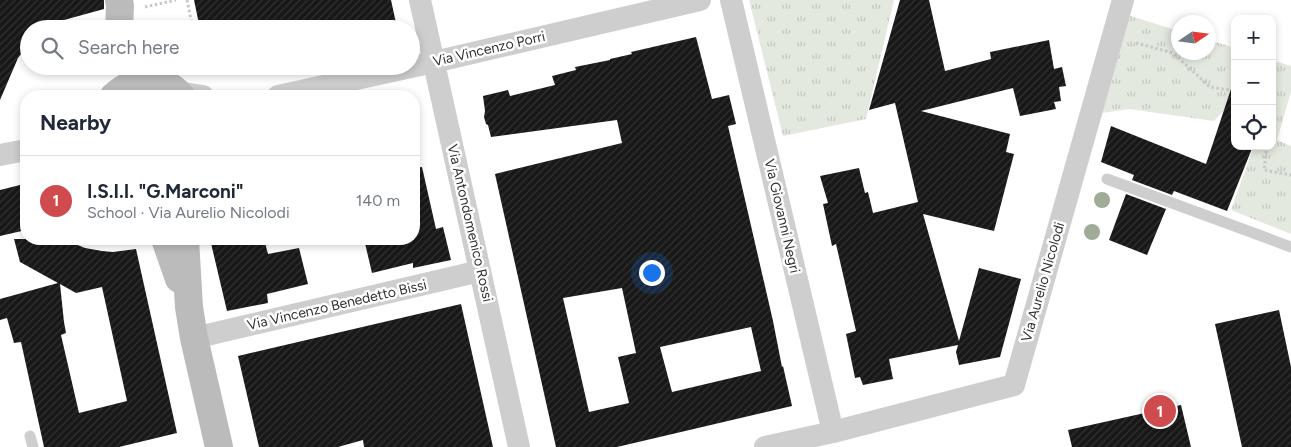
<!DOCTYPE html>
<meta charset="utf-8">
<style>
:root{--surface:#fff;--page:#f2f2f3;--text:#1f2937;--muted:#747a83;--line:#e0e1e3;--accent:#d04b4d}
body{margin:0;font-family:Figtree,sans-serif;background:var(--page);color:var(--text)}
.controls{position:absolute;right:15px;top:15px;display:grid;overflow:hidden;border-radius:10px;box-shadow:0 2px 8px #0003}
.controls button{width:45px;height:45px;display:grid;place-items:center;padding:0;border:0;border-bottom:1px solid var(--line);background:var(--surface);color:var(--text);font:25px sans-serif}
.compass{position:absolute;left:1171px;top:15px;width:45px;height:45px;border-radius:50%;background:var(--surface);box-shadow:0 2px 8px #0003;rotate:77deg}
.you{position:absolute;left:651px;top:272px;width:18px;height:18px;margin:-12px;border:4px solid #fff;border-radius:50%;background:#1a73e8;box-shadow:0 0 0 8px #1a73e833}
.badge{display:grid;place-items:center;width:32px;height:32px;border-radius:50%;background:var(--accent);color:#fff;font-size:16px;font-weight:700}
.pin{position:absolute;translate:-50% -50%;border:2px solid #fff;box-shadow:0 1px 5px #0006}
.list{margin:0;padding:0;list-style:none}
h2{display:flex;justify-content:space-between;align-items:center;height:65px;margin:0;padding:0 20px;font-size:21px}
h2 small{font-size:16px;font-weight:400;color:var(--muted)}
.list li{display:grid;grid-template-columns:32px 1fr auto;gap:15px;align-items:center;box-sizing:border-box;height:90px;padding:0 20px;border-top:1px solid var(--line)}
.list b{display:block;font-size:19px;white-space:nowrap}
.list p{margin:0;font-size:16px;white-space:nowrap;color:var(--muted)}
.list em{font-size:16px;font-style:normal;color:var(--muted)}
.icon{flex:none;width:28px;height:28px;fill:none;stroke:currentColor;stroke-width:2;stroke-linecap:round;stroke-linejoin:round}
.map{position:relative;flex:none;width:1291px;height:447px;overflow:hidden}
.search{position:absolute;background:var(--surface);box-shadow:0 2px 8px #0003;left:20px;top:20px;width:400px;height:55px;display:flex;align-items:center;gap:12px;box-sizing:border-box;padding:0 18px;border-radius:28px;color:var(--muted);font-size:19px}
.panel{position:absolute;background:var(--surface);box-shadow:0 2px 8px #0003;left:20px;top:90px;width:400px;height:155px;border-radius:20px}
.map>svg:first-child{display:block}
</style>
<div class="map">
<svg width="1291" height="447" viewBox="0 0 1291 447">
<defs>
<pattern id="grass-tufts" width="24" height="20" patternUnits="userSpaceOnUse" patternTransform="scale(1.25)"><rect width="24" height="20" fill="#e3e9de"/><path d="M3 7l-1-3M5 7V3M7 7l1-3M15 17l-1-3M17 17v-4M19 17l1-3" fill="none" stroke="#c3c8bf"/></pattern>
<pattern id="building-hatch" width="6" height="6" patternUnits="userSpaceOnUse" patternTransform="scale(1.25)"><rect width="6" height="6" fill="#181818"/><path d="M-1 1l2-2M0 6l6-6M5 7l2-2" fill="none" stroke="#313131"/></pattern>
</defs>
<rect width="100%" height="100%" fill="#fff"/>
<path fill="url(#grass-tufts)" d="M749 0H894L866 119 783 136Z
M1128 15 1178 31V52H1208L1209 40 1235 48V110L1226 108 1214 121 1129 109 1102 113Z
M1272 60 1291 66V92L1277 140 1291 146V234L1231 210 1254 146H1272Z"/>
<path fill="url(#building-hatch)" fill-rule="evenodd" d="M0 0H104V9L64 20 47 29H29V44L18 58 0 100Z
M194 0H391L396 23 370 29H200Z
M900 0H929L945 71 991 59 990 52 1049 40 1054 69 1062 67 1066 86 1059 87 1061 101 1054 102 1056 109 1020 116 1013 88 921 111 1010 134 1006 152 1014 154 994 231 923 214 959 341 979 268 1021 279 1000 357 959 365 956 352 958 345 889 359 893 379 863 385 860 377 855 378 846 334 856 331 836 244 832 246 823 204 828 203 820 176 859 168 865 193 868 192 873 213 918 202 895 103 869 110Z
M696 37 712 99 729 95 736 124 728 126 773 321 782 367 783 366 792 406 617 447H556L495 174 622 143 617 120 491 137 488 125 486 124 484 117 485 111 483 96 508 90 510 96 555 85 552 76 576 70 575 67 610 60V59L632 54 631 52ZM622 288 636 353 618 357 629 403 589 412 563 298ZM751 327 761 371 672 392 660 347Z
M1231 89H1235V146H1253L1227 211 1174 191 1172 195 1132 180 1134 175 1101 162 1111 126 1206 164Z
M422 167 436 229 443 227 451 260 413 268V263L372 273 364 239H414V168Z
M20 185 26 200V230L0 236V190Z
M1126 194 1166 209 1147 255 1109 240Z
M14 239H63L85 248 102 251 113 252 136 249 177 433 119 447H44L21 342 14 343 7 318 0 320V299L58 283 20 262ZM60 284 76 293 102 287 127 401 79 413 61 335 66 333 64 322Z
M210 239H264L268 254 299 248 308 284 267 294 268 303 227 311Z
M461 304 493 447H364L363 440 338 447H259L238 356Z
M1279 310 1291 367V447H1242L1215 324Z
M1181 405 1191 447H1072L1068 430Z"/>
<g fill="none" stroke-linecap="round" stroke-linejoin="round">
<path stroke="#c8c8c8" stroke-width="3" stroke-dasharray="2.5 2.5" stroke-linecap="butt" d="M187 0 193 29
M145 7 176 0
M1136 43 1173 53 1210 87 1235 91
M1272 98H1274L1272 109
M1267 146 1264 170 1291 175"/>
<path stroke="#cecece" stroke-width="11" d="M1107 179 1291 247
M30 436 33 447"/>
<path stroke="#cecece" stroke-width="22" d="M420 0 519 447
M731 0 833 432
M177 92 203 96
M278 96 434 62 700 0
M0 155 26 150
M194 338 480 271
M765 447 833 432 1014 385 1123 0"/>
<path stroke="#bbb" stroke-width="28" d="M119 0 120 6 119 29
M114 96C134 78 162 74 181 96
M165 239 179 279
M185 239 189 307 194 338 219 447"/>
</g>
<g fill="#a0ab98">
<circle cx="1102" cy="200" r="8"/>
<circle cx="1092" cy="232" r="8"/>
</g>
<g text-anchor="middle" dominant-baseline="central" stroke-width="5" stroke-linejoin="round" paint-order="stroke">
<g font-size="14" fill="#313131" stroke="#fff">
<text transform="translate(489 49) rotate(-13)">Via Vincenzo Porri</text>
<text transform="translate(782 216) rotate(77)">Via Giovanni Negri</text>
<text transform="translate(470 223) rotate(77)">Via Antondomenico Rossi</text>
<text transform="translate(1043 282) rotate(-74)">Via Aurelio Nicolodi</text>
<text transform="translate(337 305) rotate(-13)">Via Vincenzo Benedetto Bissi</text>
</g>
</g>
</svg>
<div class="controls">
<button>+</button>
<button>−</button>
<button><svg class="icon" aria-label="locate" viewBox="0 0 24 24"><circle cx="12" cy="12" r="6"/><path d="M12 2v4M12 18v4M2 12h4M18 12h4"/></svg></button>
</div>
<svg class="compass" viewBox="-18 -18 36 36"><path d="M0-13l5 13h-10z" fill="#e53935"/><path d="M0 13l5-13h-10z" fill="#747a83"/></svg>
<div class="you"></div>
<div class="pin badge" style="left:1160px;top:411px">1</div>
<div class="search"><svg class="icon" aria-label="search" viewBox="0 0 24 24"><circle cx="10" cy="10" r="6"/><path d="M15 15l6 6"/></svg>Search here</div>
<section class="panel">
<h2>Nearby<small></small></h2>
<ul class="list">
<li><span class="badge">1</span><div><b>I.S.I.I. &quot;G.Marconi&quot;</b><p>School · Via Aurelio Nicolodi</p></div><em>140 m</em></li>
</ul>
</section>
</div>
